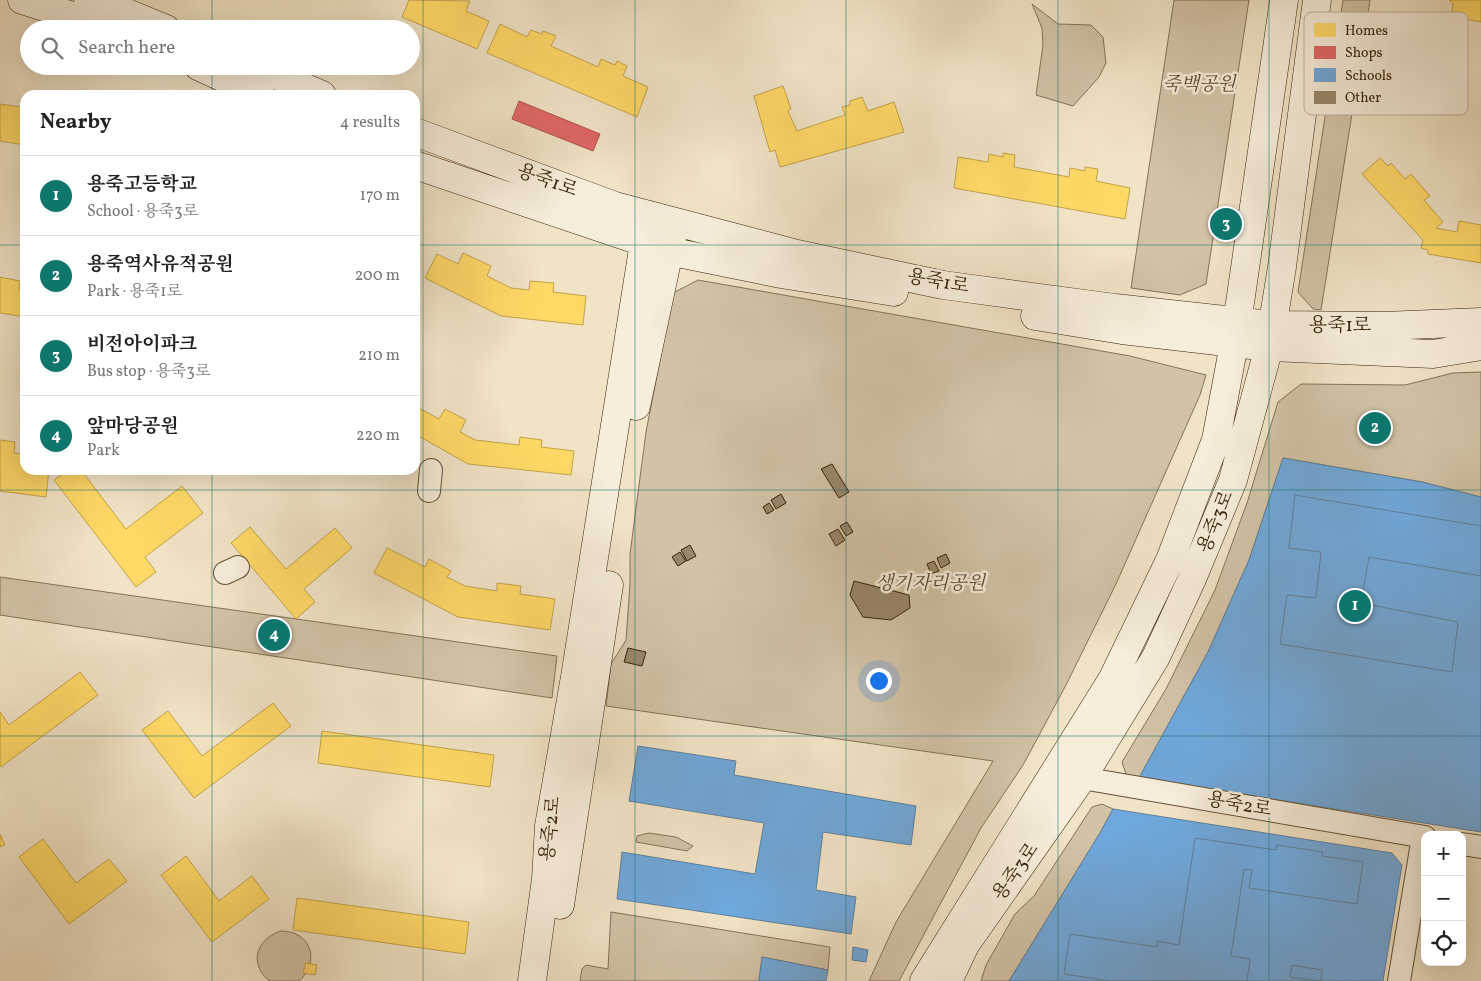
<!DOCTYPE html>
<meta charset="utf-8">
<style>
:root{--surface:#fff;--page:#f2f2f2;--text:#222;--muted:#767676;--line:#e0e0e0;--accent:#0f766e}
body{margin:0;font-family:Vollkorn,"Noto Serif KR",serif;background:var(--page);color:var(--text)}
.controls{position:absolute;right:15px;bottom:15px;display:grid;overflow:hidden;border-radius:10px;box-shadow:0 5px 20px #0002}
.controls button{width:45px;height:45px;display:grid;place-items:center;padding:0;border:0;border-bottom:1px solid var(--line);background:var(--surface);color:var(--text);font:25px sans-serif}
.you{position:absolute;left:878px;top:680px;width:18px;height:18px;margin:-12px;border:4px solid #fff;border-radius:50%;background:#1a73e8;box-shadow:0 0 0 8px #1a73e833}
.badge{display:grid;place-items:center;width:32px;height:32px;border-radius:50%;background:var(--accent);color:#fff;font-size:16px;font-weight:700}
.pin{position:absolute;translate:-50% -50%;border:2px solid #fff;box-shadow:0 1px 5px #0006}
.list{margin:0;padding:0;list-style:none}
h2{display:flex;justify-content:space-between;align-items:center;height:65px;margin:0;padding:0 20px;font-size:21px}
h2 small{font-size:16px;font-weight:400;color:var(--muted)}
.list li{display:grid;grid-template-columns:32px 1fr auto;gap:15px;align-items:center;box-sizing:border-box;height:80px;padding:0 20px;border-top:1px solid var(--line)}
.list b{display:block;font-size:19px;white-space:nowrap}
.list p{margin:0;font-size:16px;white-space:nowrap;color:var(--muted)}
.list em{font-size:16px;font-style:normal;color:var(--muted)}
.icon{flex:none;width:28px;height:28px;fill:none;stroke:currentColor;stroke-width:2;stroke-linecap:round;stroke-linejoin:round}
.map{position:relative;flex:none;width:1481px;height:981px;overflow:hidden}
.search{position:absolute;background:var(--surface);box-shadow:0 5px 20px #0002;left:20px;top:20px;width:400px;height:55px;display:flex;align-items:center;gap:12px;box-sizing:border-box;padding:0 18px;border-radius:28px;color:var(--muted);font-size:19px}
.panel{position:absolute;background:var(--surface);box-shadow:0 5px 20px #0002;left:20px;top:90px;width:400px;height:385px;border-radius:15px}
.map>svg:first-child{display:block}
</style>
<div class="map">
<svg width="1481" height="981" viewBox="0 0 1481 981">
<rect width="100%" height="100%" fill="#f1e3c6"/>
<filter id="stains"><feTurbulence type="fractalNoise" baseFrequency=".004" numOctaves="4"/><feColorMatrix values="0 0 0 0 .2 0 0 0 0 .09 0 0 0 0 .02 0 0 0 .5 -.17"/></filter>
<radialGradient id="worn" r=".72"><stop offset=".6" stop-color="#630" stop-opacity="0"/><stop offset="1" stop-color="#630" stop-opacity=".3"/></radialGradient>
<path fill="#d2c2a6" stroke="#857256" d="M1174 0H1249L1206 284 1180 295 1131 288Z
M1343 0H1370L1321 310 1313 309 1298 292Z
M1032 4 1058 24 1091 25 1103 37 1106 63 1099 77 1073 106 1036 95 1043 45 1042 28Z
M698 280 1130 356 1206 375 1200 395 1116 584 1066 685 1023 765 981 828 899 981H869L896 922 993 761 606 706 611 664 626 640 630 584V554L646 432 673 293Z
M1481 372V497L1422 482 1283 458 1249 560 1208 652 1139 778 1126 774 1122 762 1166 689 1215 590 1247 503 1278 402 1301 384 1405 385 1453 373Z
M0 577 557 656 552 698 0 615Z
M1102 804 1113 809 1100 833 1009 981H981L986 965 1015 914 1034 896 1092 807Z
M649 833 676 837 693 846 687 851 636 842 637 836Z
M611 912 830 947 828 970 762 957 759 981H580L582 969 586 965 608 969Z
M281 931C311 931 321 961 299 981 291 981 279 981 271 981 267 980 264 976 262 973 250 955 262 937 281 931Z"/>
<path fill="#ffd966" stroke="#c3a24a" d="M409 0 470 1 466 11 489 21 477 49 402 17Z
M1449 0H1481V22L1458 18 1459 14 1452 12 1453 4Z
M500 24 527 37 531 30 542 34 543 31 556 36 551 46 598 67 601 59 615 65 617 61 627 66 623 76 648 87 637 117 487 53Z
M783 86 791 109 788 111 797 131 845 115 842 107 850 105V101L862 97 868 111 894 102 904 132 780 167 775 150 770 152 754 96Z
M0 104 21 107 20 114 25 115V145L0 141Z
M1003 153 1015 155 1014 167 1069 177 1070 168 1085 171V167L1098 169 1096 181 1130 188 1125 219 954 188 958 157 988 162 989 154 1003 157Z
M1380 158 1388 166 1391 163 1405 179 1411 174 1430 196 1424 200 1443 222 1436 228 1457 232 1459 221 1481 225V263L1428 254V250L1421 248 1423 240 1362 174Z
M463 253 491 266 487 276 511 288 529 290 530 281 554 283 553 292 586 296 583 325 501 316 425 278 437 254 458 264Z
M0 277 20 281 19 289 25 290V317L0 313Z
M415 406 439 419 445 409 466 420 460 432 475 440 519 445 520 437 542 440 541 447 574 451 571 475 468 464 415 434Z
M0 440 15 442 14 453 25 454V470H49L46 497 0 491Z
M68 470H81L126 529 182 486 203 513 145 557 156 572 136 587 54 480Z
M250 527 286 569 335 528 352 548 304 589 315 602 296 619 231 543Z
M387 548 425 567 429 559 451 571 447 577 465 586 497 591V583L521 586 520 594 555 599 550 630 458 617 374 573Z
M80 672 98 695 1 767 0 765V712L9 725Z
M273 703 291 726 194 798 142 730 168 711 202 756Z
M322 731 494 755 490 787 318 763Z
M0 834 5 845 0 847Z
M43 839 76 883 109 859 127 881 69 924 19 857Z
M186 856 219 901 252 876 269 899 212 942 161 875Z
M297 898 469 922 465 954 293 930Z
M306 963 317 965 315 975 303 973Z"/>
<path fill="#e06666" stroke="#ae524a" d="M519 101 600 134 593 151 512 119Z"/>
<path fill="#6fa8dc" stroke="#5e809c" d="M1283 458 1422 482 1481 497V832L1139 778 1208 652 1249 560Z
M1295 495 1481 526V576L1369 557 1361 603 1458 622 1452 672 1280 644 1287 595 1316 598 1321 552 1289 548Z
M638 746 736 761 734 775 916 806 911 845 823 832 816 890 856 897 851 934 617 899 622 852 755 874 764 823 629 801Z
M1113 809 1392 853 1402 865 1383 981H1009L1100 833Z
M1195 838 1276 850 1277 845 1323 852 1322 856 1363 862 1357 904 1249 888 1252 870 1244 869 1231 956 1250 959 1247 981H1111L1064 974 1070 934 1157 947 1158 941 1179 945Z
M853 947 868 950 866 962 852 960Z
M762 957 828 970 826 981H759Z
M1292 965 1322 970 1321 981 1290 977Z"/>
<path fill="#98866a" stroke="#382207" d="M832 464 849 492 839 498 821 469Z
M781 494 786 503 776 509 771 500Z
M769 503 774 510 767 514 763 507Z
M847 522 853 532 846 536 840 526Z
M838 529 845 540 836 546 829 534Z
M690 545 696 556 687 561 681 550Z
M680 552 686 561 678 566 672 557Z
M946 554 950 563 941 568 937 558Z
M934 561 939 571 931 574 927 564Z
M854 581 909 595 910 608 891 620 863 617 850 595Z
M628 648 646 652 642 666 624 662Z"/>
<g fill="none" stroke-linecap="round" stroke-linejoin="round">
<g stroke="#665237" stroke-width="24">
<path id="street" d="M429 491 431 470
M225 573 238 567
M1069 770 1082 778 1425 837
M1462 844 1481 847
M1399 981 1423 837"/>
</g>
<g stroke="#382207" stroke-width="29">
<path id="secondary" d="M22 0 113 29
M88 0 127 13 166 29
M198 66 261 95
M256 66 322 95
M415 132 615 206 797 254 943 285 1115 308 1272 325 1384 326 1481 322
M415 165 673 252 781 274 894 292
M1035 316 1122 330 1269 347 1433 354 1481 346
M636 406 673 233
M560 905 609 585
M532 981 546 879 549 826 575 677 647 224
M924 981 1112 680 1170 560 1216 440 1234 344 1284 0
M948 981 965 945 1082 778 1156 657 1192 579 1233 480 1269 347 1282 267 1317 0"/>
</g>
<use href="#street" stroke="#f6edda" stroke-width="22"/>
<use href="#secondary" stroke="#f6edda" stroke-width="28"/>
</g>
<path fill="none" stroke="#0f766e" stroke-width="1" stroke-opacity="0.55" d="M212 0V29M423 0V981M635 0V981M846 0V981M1058 0V981M1269 0V981M212 66V95M0 245H25M415 245H1481M212 470V981M0 490H1481M0 736H1481"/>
<g text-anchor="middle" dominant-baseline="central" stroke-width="5" stroke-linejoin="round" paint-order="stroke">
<g font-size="19" font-style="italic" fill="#5e4a2f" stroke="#f6edda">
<text x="1199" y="85">죽백공원</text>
<text x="930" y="584">생기자리공원</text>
</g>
<g font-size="19" fill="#382207" stroke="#f6edda">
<text transform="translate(547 181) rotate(20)">용죽1로</text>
<text transform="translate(938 282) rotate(10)">용죽1로</text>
<text x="1340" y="326">용죽1로</text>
<text transform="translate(1216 522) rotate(-68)">용죽3로</text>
<text transform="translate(1239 805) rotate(10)">용죽2로</text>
<text transform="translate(551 829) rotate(-84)">용죽2로</text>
<text transform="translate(1016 872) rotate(-55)">용죽3로</text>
</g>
</g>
<rect x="1304" y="12" width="164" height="103" rx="8" fill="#f6edda" stroke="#bdb09b" stroke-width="1"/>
<rect x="1314" y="23" width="22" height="14" fill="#ffd966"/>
<rect x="1314" y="46" width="22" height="13" fill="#e06666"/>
<rect x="1314" y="68" width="22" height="14" fill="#6fa8dc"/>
<rect x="1314" y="91" width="22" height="13" fill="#98866a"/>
<g font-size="14" fill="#382207">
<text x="1345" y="35">Homes</text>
<text x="1345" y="57">Shops</text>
<text x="1345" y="80">Schools</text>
<text x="1345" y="102">Other</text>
</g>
<rect width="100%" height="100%" filter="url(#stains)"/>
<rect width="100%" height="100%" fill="url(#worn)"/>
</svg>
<div class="controls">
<button>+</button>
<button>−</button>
<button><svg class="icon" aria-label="locate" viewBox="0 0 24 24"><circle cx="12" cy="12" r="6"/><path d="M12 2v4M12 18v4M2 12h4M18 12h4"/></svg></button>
</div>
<div class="you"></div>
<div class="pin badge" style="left:1355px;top:606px">1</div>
<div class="pin badge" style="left:1375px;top:428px">2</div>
<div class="pin badge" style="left:1226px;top:224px">3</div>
<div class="pin badge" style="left:274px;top:635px">4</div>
<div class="search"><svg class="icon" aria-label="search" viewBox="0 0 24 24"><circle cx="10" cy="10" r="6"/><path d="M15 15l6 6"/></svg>Search here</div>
<section class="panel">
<h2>Nearby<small>4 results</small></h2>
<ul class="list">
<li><span class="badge">1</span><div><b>용죽고등학교</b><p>School · 용죽3로</p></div><em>170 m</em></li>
<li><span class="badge">2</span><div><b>용죽역사유적공원</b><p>Park · 용죽1로</p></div><em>200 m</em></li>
<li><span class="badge">3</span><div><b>비전아이파크</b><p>Bus stop · 용죽3로</p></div><em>210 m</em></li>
<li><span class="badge">4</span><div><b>앞마당공원</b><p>Park</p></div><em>220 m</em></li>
</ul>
</section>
</div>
